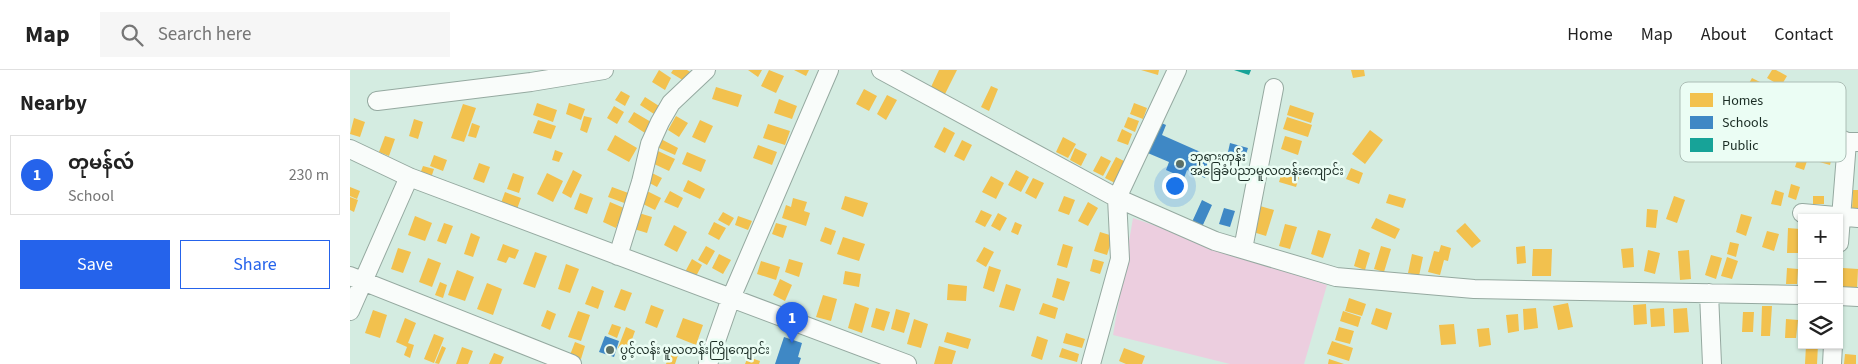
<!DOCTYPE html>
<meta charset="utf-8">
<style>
:root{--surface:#fff;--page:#f6f6f6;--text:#222;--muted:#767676;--line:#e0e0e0;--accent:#2563eb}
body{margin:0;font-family:"Source Sans 3","Noto Sans Myanmar",sans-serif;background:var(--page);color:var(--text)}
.controls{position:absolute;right:15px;bottom:15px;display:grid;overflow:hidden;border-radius:0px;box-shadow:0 1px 4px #0004}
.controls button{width:45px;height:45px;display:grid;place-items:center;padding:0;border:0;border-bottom:1px solid var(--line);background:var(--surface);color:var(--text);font:25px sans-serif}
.you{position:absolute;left:824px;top:115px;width:18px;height:18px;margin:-12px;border:4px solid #fff;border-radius:50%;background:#1a73e8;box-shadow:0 0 0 8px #1a73e833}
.badge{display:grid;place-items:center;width:32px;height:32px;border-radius:50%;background:var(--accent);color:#fff;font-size:16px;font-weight:700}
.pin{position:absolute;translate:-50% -41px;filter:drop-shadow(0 1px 2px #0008)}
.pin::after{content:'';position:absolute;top:26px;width:18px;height:15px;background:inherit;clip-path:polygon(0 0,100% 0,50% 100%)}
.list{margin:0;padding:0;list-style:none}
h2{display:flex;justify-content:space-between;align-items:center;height:65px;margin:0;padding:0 20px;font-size:21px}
h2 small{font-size:16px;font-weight:400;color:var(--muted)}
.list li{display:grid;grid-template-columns:32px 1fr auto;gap:15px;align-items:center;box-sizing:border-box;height:80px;margin:0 10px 10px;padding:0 10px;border:1px solid var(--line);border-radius:0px}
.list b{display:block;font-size:19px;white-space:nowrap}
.list p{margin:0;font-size:16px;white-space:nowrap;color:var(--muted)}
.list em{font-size:16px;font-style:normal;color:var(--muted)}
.actions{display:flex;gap:10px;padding:15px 20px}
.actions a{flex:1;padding:11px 0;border:1px solid var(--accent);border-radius:0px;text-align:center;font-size:18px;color:var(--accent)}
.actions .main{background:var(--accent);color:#fff}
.icon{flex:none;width:28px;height:28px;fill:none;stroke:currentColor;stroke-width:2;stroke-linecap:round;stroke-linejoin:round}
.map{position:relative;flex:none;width:1508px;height:294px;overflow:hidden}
header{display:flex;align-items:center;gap:30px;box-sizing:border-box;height:70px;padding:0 25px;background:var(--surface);border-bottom:1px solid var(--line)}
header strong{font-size:24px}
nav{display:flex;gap:28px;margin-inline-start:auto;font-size:18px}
.search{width:350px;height:45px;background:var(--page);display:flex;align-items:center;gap:12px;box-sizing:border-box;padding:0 18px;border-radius:0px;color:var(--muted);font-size:19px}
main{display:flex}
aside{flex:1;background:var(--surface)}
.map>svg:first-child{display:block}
</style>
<header>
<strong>Map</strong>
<div class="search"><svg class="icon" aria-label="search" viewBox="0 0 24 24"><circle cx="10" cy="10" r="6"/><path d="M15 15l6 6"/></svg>Search here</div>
<nav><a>Home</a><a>Map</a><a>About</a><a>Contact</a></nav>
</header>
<main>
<aside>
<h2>Nearby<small></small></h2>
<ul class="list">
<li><span class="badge">1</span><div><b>တုမန်လဴ</b><p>School</p></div><em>230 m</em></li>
</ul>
<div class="actions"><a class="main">Save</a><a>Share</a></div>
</aside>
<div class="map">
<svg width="1508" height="294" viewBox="0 0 1508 294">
<rect width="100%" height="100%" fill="#d4ece1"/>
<path fill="#eccedf" d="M783 148 977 215 954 294H880L763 265Z"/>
<path fill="#f2c14e" d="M309 0 321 8 315 20 302 12Z
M323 0H337L342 3 336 12 321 3Z
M398 0H412L408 7Z
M419 0 434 6 426 23 411 16Z
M444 0H459L456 6Z
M589 0H607L595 24 581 17Z
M791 0H809L808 5Z
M1001 0H1014L1015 6 1003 8Z
M1422 0H1426L1437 6 1431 16 1417 8Z
M1402 8 1412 13 1408 20 1398 15Z
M641 16 648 19 639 41 631 37Z
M366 17 392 25 388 37 362 29Z
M514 19 527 26 519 41 506 34Z
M271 21 280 26 275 36 265 30Z
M537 25 547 30 536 50 527 44Z
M295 27 309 36 304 44 290 35Z
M429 29 447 36 442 49 424 43Z
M187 33 207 40 203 52 183 45Z
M219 33 235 39 231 50 216 44Z
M784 33 797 38 793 49 780 44Z
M113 34 126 38 114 72 101 68Z
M940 35 964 43 961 53 937 45Z
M264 36 274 42 267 54 257 48Z
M284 42 301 52 295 63 278 52Z
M234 46 242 48 237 63 230 60Z
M326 46 338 53 329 67 318 60Z
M778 47 789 51 785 62 774 57Z
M937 47 962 55 958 67 933 59Z
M4 48 15 52 10 67 0 64Z
M64 49 73 52 68 69 59 66Z
M188 50 206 56 201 69 183 63Z
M350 50 363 56 355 73 342 67Z
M122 53 130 56 126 68 118 66Z
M418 54 440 61 435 75 413 68Z
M594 57 605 63 595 83 584 77Z
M772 59 782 64 778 75 767 71Z
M1020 60 1033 70 1015 94 1002 84Z
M265 65 287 78 279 92 257 80Z
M35 66 45 69 39 86 29 82Z
M935 66 952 71 948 85 931 79Z
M713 67 726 74 718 88 706 82Z
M311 69 328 78 325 85 307 77Z
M612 70 622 75 614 91 604 86Z
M408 75 427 82 422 95 403 88Z
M1471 75 1484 79 1480 95 1466 91Z
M725 78 737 84 731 96 720 90Z
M205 80 213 83 209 92 202 90Z
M308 81 325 89 319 101 302 93Z
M337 82 356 90 351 102 332 94Z
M1450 82 1459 85 1454 100 1445 97Z
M84 85 97 90 93 101 80 96Z
M751 86 761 91 753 106 743 101Z
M766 87 776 92 765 113 755 108Z
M129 93 140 97 134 113 123 109Z
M73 96 84 99 81 108 70 104Z
M1001 98 1013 103 1009 114 996 109Z
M223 100 232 105 221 128 212 123Z
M666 100 679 107 671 122 658 115Z
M298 101 312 108 307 117 294 110Z
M932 102 949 107 946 117 929 112Z
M163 103 174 107 169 123 157 119Z
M197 103 213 111 203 132 187 124Z
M641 106 654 113 646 129 632 122Z
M683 108 694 113 686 129 675 123Z
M338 110 355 119 350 129 333 121Z
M1441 114 1450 117 1446 130 1438 127Z
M0 117 10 121 7 129 0 126Z
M262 117 281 124 277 134 258 127Z
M295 120 311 128 305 140 289 132Z
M1425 120 1434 123 1431 136 1421 134Z
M1503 120H1508V140H1502Z
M320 121 333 128 328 138 314 132Z
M155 122 171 128 167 139 151 133Z
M230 123 243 128 237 144 224 139Z
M1039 124 1056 129 1053 138 1036 133Z
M495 126 518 133 513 147 491 139Z
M714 126 725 130 719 145 708 141Z
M1324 126 1335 130 1327 153 1316 149Z
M1463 126H1474V134H1463Z
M0 127 8 130 4 142 0 140Z
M443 128 457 132 454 141 460 143 456 156 432 148 436 135 441 137Z
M260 132 274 138 266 158 253 152Z
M738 132 748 138 738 156 728 151Z
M910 136 924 140 916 166 903 162Z
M1297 139 1308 140 1306 158 1296 157Z
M631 140 642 145 635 157 625 152Z
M373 142 384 148 379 156 368 150Z
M289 143 302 147 297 163 284 159Z
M648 143 657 148 650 161 641 156Z
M1391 144 1402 147 1396 166 1386 162Z
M65 146 82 153 75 171 58 165Z
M388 146 402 151 398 160 385 155Z
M1026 148 1050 159 1045 169 1021 158Z
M364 152 376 158 369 170 358 164Z
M665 152 672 155 668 165 661 162Z
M94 153 103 156 96 174 87 171Z
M426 153 437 156 433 168 422 164Z
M1115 153 1131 171 1122 178 1106 161Z
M935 154 947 157 940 179 929 176Z
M324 155 337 162 327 182 314 175Z
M475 157 486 161 481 175 470 171Z
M1438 158 1450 159 1449 183H1437Z
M968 160 981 164 973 188 961 184Z
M1417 161 1429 164 1424 181 1412 177Z
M750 162 763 166 757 185 744 181Z
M121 163 130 167 123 187 114 184Z
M493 167 515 174 509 191 487 184Z
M1380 172 1389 174 1386 187 1377 184Z
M153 174 169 180 165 189 159 187 156 193 147 190Z
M713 174 723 177 717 198 707 195Z
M1091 175 1101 178 1098 191 1094 190 1090 205 1078 202 1084 181 1089 182Z
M356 176 365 181 357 195 348 190Z
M1031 176 1041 179 1034 202 1024 199Z
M1175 176 1176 193 1167 194 1166 177Z
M634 177 644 182 636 197 626 191Z
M48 178 61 182 53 203 41 199Z
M1283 178 1284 197 1273 198 1271 179Z
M1009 179 1020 183 1015 200 1004 196Z
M1183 179H1202L1201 206H1182Z
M1298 180 1310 183 1305 204 1294 201Z
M1339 180 1341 209 1330 210 1328 181Z
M185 182 197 186 185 218 173 214Z
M369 184 381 190 373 204 362 198Z
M1062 184 1073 187 1069 206 1058 203Z
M1361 185 1372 188 1366 209 1355 205Z
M1377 187 1388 191 1382 209 1371 206Z
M78 188 91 193 82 217 69 212Z
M342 189 352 195 345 208 335 202Z
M439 189 453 193 449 207 435 202Z
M743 189 754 192 750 204 740 201Z
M411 191 430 197 426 210 407 204Z
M216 194 229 199 220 223 208 219Z
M639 196 651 200 644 222 633 218Z
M1437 198 1448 199 1447 214H1436Z
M1493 198 1508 199 1507 220 1493 219Z
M107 200 124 207 115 231 98 225Z
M495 201 511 204 509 217 493 214Z
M707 208 720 212 714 231 702 227Z
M430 209 442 215 435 231 423 225Z
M90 212 97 215 93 228 85 225Z
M137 213 152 219 143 245 127 239Z
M598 214 617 216 616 231 597 230Z
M656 214 671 219 664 241 649 237Z
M242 216 254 221 248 239 235 234Z
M271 219 282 223 275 241 264 237Z
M473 225 487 229 481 251 466 247Z
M999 228 1016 234 1012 246 995 241Z
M505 233 519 238 512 263 498 258Z
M693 233 708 238 705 249 689 244Z
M1218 233 1223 257 1208 260 1203 236Z
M1296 234 1297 254 1284 255 1283 235Z
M301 235 314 240 307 258 295 253Z
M1412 236H1422L1420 266H1411Z
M526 238 540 242 534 261 521 257Z
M1026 238 1042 243 1037 260 1021 254Z
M1186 238 1188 258 1174 260 1173 239Z
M1314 238 1315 256 1301 257 1300 239Z
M1337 238 1339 262 1324 263 1323 239Z
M546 239 560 243 554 263 541 259Z
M23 240 37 245 30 268 15 263Z
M197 240 206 244 200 260 191 256Z
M228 241 240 245 231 271 218 267Z
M993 241 1011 247 1008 257 990 251Z
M1393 242H1404L1403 262H1392Z
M1168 244 1169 261 1158 263 1156 245Z
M55 248 66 253 58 273 64 275 60 288 54 285 57 277 46 272Z
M333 248 353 255 346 275 326 267Z
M564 249 578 254 571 278 557 274Z
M1436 249 1448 250 1446 268H1435Z
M262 254 271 257 267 268 258 264Z
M1104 254 1106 274 1091 275 1089 255Z
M276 257 285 261 278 281 268 278Z
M989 257 1004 261 1000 274 985 270Z
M1139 258 1141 275 1129 277 1127 259Z
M597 262 621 269 618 279 594 272Z
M716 263 735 269 732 278 713 273Z
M84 264 94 268 84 293 74 289Z
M687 266 698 270 692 290 681 286Z
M982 271 1003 278 999 291 977 284Z
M225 272 235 276 231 289 220 285Z
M1456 275H1468L1467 294H1455Z
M92 276 96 278 89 294 85 293Z
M589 276 606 281 602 294H584Z
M112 277 123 281 118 294H106Z
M712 278 729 284 727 292 709 287Z
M774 278 795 286 792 294H776L769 291Z
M320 282 328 285 325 294H316Z
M144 283 154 287 151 294H139Z
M1495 284 1506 285V294H1494Z
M398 287 410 291 409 294H395Z
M979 289 994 294H978Z"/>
<path fill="#3f88c5" d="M807 51 816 55 812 65 864 88 855 108 837 100 834 108 816 100 819 92 793 81Z
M880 73 898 78 895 87 878 82Z
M852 130 862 135 852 157 842 152Z
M874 138 885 141 880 157 869 154Z
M255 266 269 271 264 287 249 282Z
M434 267 452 273 448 287 451 288 449 294H425Z"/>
<path fill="#17a398" d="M884 0H901L899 5Z"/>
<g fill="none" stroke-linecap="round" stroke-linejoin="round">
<g stroke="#95a9a0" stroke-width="20">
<path id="minor" d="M531 0 767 128 865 171 986 207 1124 219 1452 225
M27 31 181 12 254 0
M1450 51 1497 72H1508
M0 79 59 107 557 294
M1452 143 1508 148
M1489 173 1497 72
M893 179 924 18
M268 186 291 112 300 74 310 52 321 33 356 0
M0 206 222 294
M1359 223 1362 294
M1489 226 1508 227
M0 241 59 107
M358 294 381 228 479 0
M741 294 770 189 767 128 827 0
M1482 294 1483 275"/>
</g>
<use href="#minor" stroke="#f9fcfa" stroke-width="18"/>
</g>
<g fill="#5b6f66" stroke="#ebfdf4" stroke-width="2">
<circle cx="830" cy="94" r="5"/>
<circle cx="260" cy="280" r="5"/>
</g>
<g text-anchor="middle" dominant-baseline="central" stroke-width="5" stroke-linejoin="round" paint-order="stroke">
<g font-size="12" fill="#1a2c24" stroke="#ebfdf4" text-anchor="start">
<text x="840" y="87">ဘုရားကုန်း<tspan x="840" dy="14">အခြေခံပညာမူလတန်းကျောင်း</tspan></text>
<text x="270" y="280">ပွင့်လန်း မူလတန်းကြိုကျောင်း</text>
</g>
</g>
<rect x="1330" y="12" width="166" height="80" rx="8" fill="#ebfdf4" stroke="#acbeb6" stroke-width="1"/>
<rect x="1340" y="23" width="23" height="14" fill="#f2c14e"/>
<rect x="1340" y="46" width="23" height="13" fill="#3f88c5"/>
<rect x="1340" y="68" width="23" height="14" fill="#17a398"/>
<g font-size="14" fill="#1a2c24">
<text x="1372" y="35">Homes</text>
<text x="1372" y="57">Schools</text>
<text x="1372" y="80">Public</text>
</g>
</svg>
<div class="controls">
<button>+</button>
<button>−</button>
<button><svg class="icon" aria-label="layers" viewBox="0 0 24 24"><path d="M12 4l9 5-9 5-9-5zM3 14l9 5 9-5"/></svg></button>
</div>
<div class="you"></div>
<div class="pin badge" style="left:442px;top:273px">1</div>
</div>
</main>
